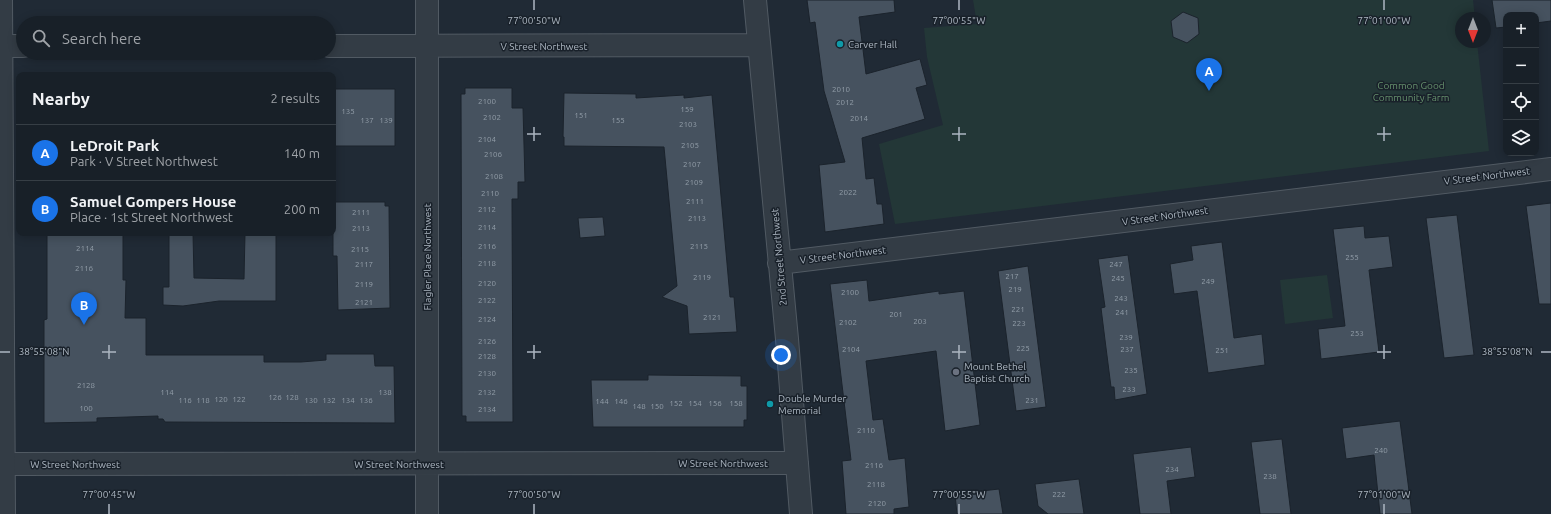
<!DOCTYPE html>
<meta charset="utf-8">
<style>
:root{--surface:#182028;--page:#212830;--text:#f1f3f6;--muted:#9fa3a8;--line:#363e45;--accent:#1a73e8}
body{margin:0;font-family:Ubuntu,sans-serif;background:var(--page);color:var(--text)}
.controls{position:absolute;right:12px;top:12px;display:grid;overflow:hidden;border-radius:8px;box-shadow:0 2px 10px #0003}
.controls button{width:36px;height:36px;display:grid;place-items:center;padding:0;border:0;border-bottom:1px solid var(--line);background:var(--surface);color:var(--text);font:20px sans-serif}
.compass{position:absolute;left:1455px;top:12px;width:36px;height:36px;border-radius:50%;background:var(--surface);box-shadow:0 2px 10px #0003;rotate:180deg}
.you{position:absolute;left:781px;top:355px;width:14px;height:14px;margin:-10px;border:3px solid #fff;border-radius:50%;background:#1a73e8;box-shadow:0 0 0 6px #1a73e833}
.badge{display:grid;place-items:center;width:26px;height:26px;border-radius:50%;background:var(--accent);color:#fff;font-size:13px;font-weight:700}
.pin{position:absolute;translate:-50% -33px;filter:drop-shadow(0 1px 2px #0008)}
.pin::after{content:'';position:absolute;top:21px;width:14px;height:12px;background:inherit;clip-path:polygon(0 0,100% 0,50% 100%)}
.list{margin:0;padding:0;list-style:none}
h2{display:flex;justify-content:space-between;align-items:center;height:52px;margin:0;padding:0 16px;font-size:17px}
h2 small{font-size:13px;font-weight:400;color:var(--muted)}
.list li{display:grid;grid-template-columns:26px 1fr auto;gap:12px;align-items:center;box-sizing:border-box;height:56px;padding:0 16px;border-top:1px solid var(--line)}
.list b{display:block;font-size:15px;white-space:nowrap}
.list p{margin:0;font-size:13px;white-space:nowrap;color:var(--muted)}
.list em{font-size:13px;font-style:normal;color:var(--muted)}
.icon{flex:none;width:22px;height:22px;fill:none;stroke:currentColor;stroke-width:2;stroke-linecap:round;stroke-linejoin:round}
.map{position:relative;flex:none;width:1551px;height:514px;overflow:hidden}
.search{position:absolute;background:var(--surface);box-shadow:0 2px 10px #0003;left:16px;top:16px;width:320px;height:44px;display:flex;align-items:center;gap:10px;box-sizing:border-box;padding:0 14px;border-radius:22px;color:var(--muted);font-size:15px}
.panel{position:absolute;background:var(--surface);box-shadow:0 2px 10px #0003;left:16px;top:72px;width:320px;height:164px;border-radius:8px}
.map>svg:first-child{display:block}
</style>
<div class="map">
<svg width="1551" height="514" viewBox="0 0 1551 514">
<rect width="100%" height="100%" fill="#202a35"/>
<path fill="#233737" d="M973 0H1473L1475 18H1461V42H1477L1489 151 895 224 879 144 943 125 927 57 924 28 977 24Z
M1327 275 1333 318 1285 324 1280 280Z"/>
<path fill="#46525f" stroke="#1b232c" d="M807 0H894L895 12 859 17 866 74 920 59 927 85 916 88 925 119 862 138 866 179 874 178 877 204H882L884 224 825 232 819 165 845 162 824 91 815 22 810 23Z
M1492 0H1551V21L1536 23V15H1506V27L1496 28Z
M1183 12 1198 18 1199 34 1187 43 1173 37 1171 21Z
M465 88H512V108H523L525 182H518V199H512L513 422H466V416H462L461 94H465Z
M333 89H395V146H333Z
M564 93 636 94V98L684 95V98L712 95 730 297H734L737 332 689 334 687 306 662 297 677 286 664 147 564 146V137H563Z
M333 202H385V206H389L390 308 338 310 337 256H333Z
M1551 203V304H1539L1526 206Z
M1457 215 1474 355 1444 358 1426 218Z
M603 217 605 236 580 238 578 218Z
M1364 226 1365 238 1389 236 1393 267 1369 270 1379 352 1321 359 1318 329 1345 326 1333 229Z
M47 233H123V280H126L125 318H146V355H264V362H301L326 360V354H374L375 366H394L395 423 165 422 163 419H158V416L97 418V422L44 423V320L47 319Z
M169 233H193L194 278 244 279 245 233H276V301H219L183 306 163 305V287H169Z
M1222 242 1234 338 1262 334 1265 365 1208 373 1197 291 1174 294 1170 264 1193 260 1191 246Z
M1128 255 1147 394 1115 400 1114 387H1111L1105 340 1101 308 1105 307 1098 259Z
M1028 266 1046 407 1016 411 998 271Z
M867 280 869 301 939 291V294L964 291 980 425 945 431 936 351 866 361 873 420 883 419 889 460 905 458 909 507 894 509V514H846L842 461 851 460 830 284Z
M648 375 741 376V386H747V420H744V427H593L591 380H648Z
M1400 421 1412 514H1380L1374 455 1346 459 1342 428Z
M1282 439 1291 514H1260L1251 442Z
M1191 447 1195 477 1167 481 1171 514H1140L1133 454Z
M1079 479 1084 514H1048L1038 506 1035 484Z
M999 489 1003 514H957L955 494Z"/>
<g fill="none" stroke-linecap="round" stroke-linejoin="round">
<g stroke="#515a63" stroke-width="24">
<path id="minor" d="M427 0V514
M755 0 787 339 801 514
M0 46H23
M329 46 759 45
M779 263 1551 169
M0 464 797 463"/>
</g>
<g stroke="#515a63" stroke-width="24">
<path id="tertiary" d="M1 0 4 514"/>
</g>
<use href="#minor" stroke="#333c45" stroke-width="22"/>
<use href="#tertiary" stroke="#333c45" stroke-width="22"/>
</g>
<path fill="none" stroke="#adb7c2" stroke-width="1.5" d="M534 0V10M959 0V10M1384 0V10M534 127V141M959 127V141M1384 127V141M527 134H541M952 134H966M1377 134H1391M109 345V359M534 345V359M959 345V359M1384 345V359M0 352H10M102 352H116M527 352H541M952 352H966M1377 352H1391M1541 352H1551M109 504V514M534 504V514M959 504V514M1384 504V514"/>
<g fill="#0f9aa8" stroke="#19212a" stroke-width="1.5">
<circle cx="840" cy="44" r="4"/>
<circle cx="770" cy="404" r="4"/>
</g>
<circle fill="#6b7280" stroke="#19212a" stroke-width="1.5" cx="956" cy="372" r="4"/>
<g text-anchor="middle" dominant-baseline="central" stroke-width="3" stroke-linejoin="round" paint-order="stroke">
<g font-size="8" fill="#939ea9">
<text x="841" y="89">2010</text>
<text x="487" y="101">2100</text>
<text x="845" y="102">2012</text>
<text x="687" y="109">159</text>
<text x="348" y="111">135</text>
<text x="581" y="115">151</text>
<text x="492" y="117">2102</text>
<text x="859" y="118">2014</text>
<text x="367" y="120">137</text>
<text x="386" y="120">139</text>
<text x="618" y="120">155</text>
<text x="688" y="124">2103</text>
<text x="487" y="139">2104</text>
<text x="690" y="145">2105</text>
<text x="493" y="154">2106</text>
<text x="692" y="164">2107</text>
<text x="494" y="176">2108</text>
<text x="694" y="182">2109</text>
<text x="848" y="192">2022</text>
<text x="490" y="193">2110</text>
<text x="695" y="201">2111</text>
<text x="487" y="209">2112</text>
<text x="361" y="212">2111</text>
<text x="697" y="218">2113</text>
<text x="487" y="227">2114</text>
<text x="361" y="228">2113</text>
<text x="487" y="246">2116</text>
<text x="699" y="246">2115</text>
<text x="85" y="248">2114</text>
<text x="360" y="249">2115</text>
<text x="1352" y="257">255</text>
<text x="487" y="263">2118</text>
<text x="364" y="264">2117</text>
<text x="1116" y="264">247</text>
<text x="84" y="268">2116</text>
<text x="1012" y="276">217</text>
<text x="702" y="277">2119</text>
<text x="1118" y="278">245</text>
<text x="1208" y="281">249</text>
<text x="487" y="283">2120</text>
<text x="364" y="284">2119</text>
<text x="1015" y="289">219</text>
<text x="850" y="292">2100</text>
<text x="1121" y="298">243</text>
<text x="487" y="300">2122</text>
<text x="364" y="302">2121</text>
<text x="1018" y="309">221</text>
<text x="1122" y="312">241</text>
<text x="896" y="314">201</text>
<text x="712" y="317">2121</text>
<text x="487" y="319">2124</text>
<text x="920" y="321">203</text>
<text x="848" y="322">2102</text>
<text x="1019" y="323">223</text>
<text x="1357" y="333">253</text>
<text x="1126" y="337">239</text>
<text x="487" y="341">2126</text>
<text x="1023" y="348">225</text>
<text x="851" y="349">2104</text>
<text x="1127" y="349">237</text>
<text x="1222" y="350">251</text>
<text x="487" y="356">2128</text>
<text x="1131" y="370">235</text>
<text x="487" y="373">2130</text>
<text x="86" y="385">2128</text>
<text x="1129" y="389">233</text>
<text x="167" y="392">114</text>
<text x="385" y="392">138</text>
<text x="487" y="392">2132</text>
<text x="275" y="397">126</text>
<text x="292" y="397">128</text>
<text x="221" y="399">120</text>
<text x="239" y="399">122</text>
<text x="185" y="400">116</text>
<text x="203" y="400">118</text>
<text x="311" y="400">130</text>
<text x="329" y="400">132</text>
<text x="348" y="400">134</text>
<text x="366" y="400">136</text>
<text x="1032" y="400">231</text>
<text x="602" y="401">144</text>
<text x="621" y="401">146</text>
<text x="676" y="403">152</text>
<text x="695" y="403">154</text>
<text x="715" y="403">156</text>
<text x="736" y="403">158</text>
<text x="639" y="406">148</text>
<text x="657" y="406">150</text>
<text x="86" y="408">100</text>
<text x="487" y="409">2134</text>
<text x="866" y="430">2110</text>
<text x="1381" y="450">240</text>
<text x="874" y="465">2116</text>
<text x="1172" y="469">234</text>
<text x="1270" y="476">238</text>
<text x="876" y="484">2118</text>
<text x="1059" y="494">222</text>
<text x="877" y="503">2120</text>
</g>
<g font-size="10" fill="#adb7c2" stroke="#19212a" text-anchor="start">
<text x="848" y="44">Carver Hall</text>
<text x="964" y="366">Mount Bethel<tspan x="964" dy="12">Baptist Church</tspan></text>
<text x="778" y="398">Double Murder<tspan x="778" dy="12">Memorial</tspan></text>
</g>
<g font-size="10" fill="#adb7c2" stroke="#19212a">
<text x="544" y="46">V Street Northwest</text>
<text transform="translate(1487 176) rotate(-7)">V Street Northwest</text>
<text transform="translate(1165 216) rotate(-8)">V Street Northwest</text>
<text transform="translate(843 255) rotate(-7)">V Street Northwest</text>
<text transform="translate(427 257) rotate(-90)">Flagler Place Northwest</text>
<text transform="translate(779 257) rotate(-95)">2nd Street Northwest</text>
<text x="723" y="463">W Street Northwest</text>
<text x="75" y="464">W Street Northwest</text>
<text x="399" y="464">W Street Northwest</text>
</g>
<g font-size="10" fill="#66916d" stroke="#19212a">
<text x="1411" y="85">Common Good<tspan x="1411" dy="12">Community Farm</tspan></text>
</g>
</g>
<g font-size="10" text-anchor="middle" fill="#adb7c2" stroke="#19212a" stroke-width="3" stroke-linejoin="round" paint-order="stroke">
<text x="534" y="24">77°00'50"W</text>
<text x="959" y="24">77°00'55"W</text>
<text x="1384" y="24">77°01'00"W</text>
<text x="1507" y="355">38°55'08"N</text>
<text x="44" y="355">38°55'08"N</text>
<text x="109" y="498">77°00'45"W</text>
<text x="534" y="498">77°00'50"W</text>
<text x="959" y="498">77°00'55"W</text>
<text x="1384" y="498">77°01'00"W</text>
</g>
</svg>
<div class="controls">
<button>+</button>
<button>−</button>
<button><svg class="icon" aria-label="locate" viewBox="0 0 24 24"><circle cx="12" cy="12" r="6"/><path d="M12 2v4M12 18v4M2 12h4M18 12h4"/></svg></button>
<button><svg class="icon" aria-label="layers" viewBox="0 0 24 24"><path d="M12 4l9 5-9 5-9-5zM3 14l9 5 9-5"/></svg></button>
</div>
<svg class="compass" viewBox="-18 -18 36 36"><path d="M0-13l5 13h-10z" fill="#e53935"/><path d="M0 13l5-13h-10z" fill="#9fa3a8"/></svg>
<div class="you"></div>
<div class="pin badge" style="left:1209px;top:91px">A</div>
<div class="pin badge" style="left:84px;top:325px">B</div>
<div class="search"><svg class="icon" aria-label="search" viewBox="0 0 24 24"><circle cx="10" cy="10" r="6"/><path d="M15 15l6 6"/></svg>Search here</div>
<section class="panel">
<h2>Nearby<small>2 results</small></h2>
<ul class="list">
<li><span class="badge">A</span><div><b>LeDroit Park</b><p>Park · V Street Northwest</p></div><em>140 m</em></li>
<li><span class="badge">B</span><div><b>Samuel Gompers House</b><p>Place · 1st Street Northwest</p></div><em>200 m</em></li>
</ul>
</section>
</div>
